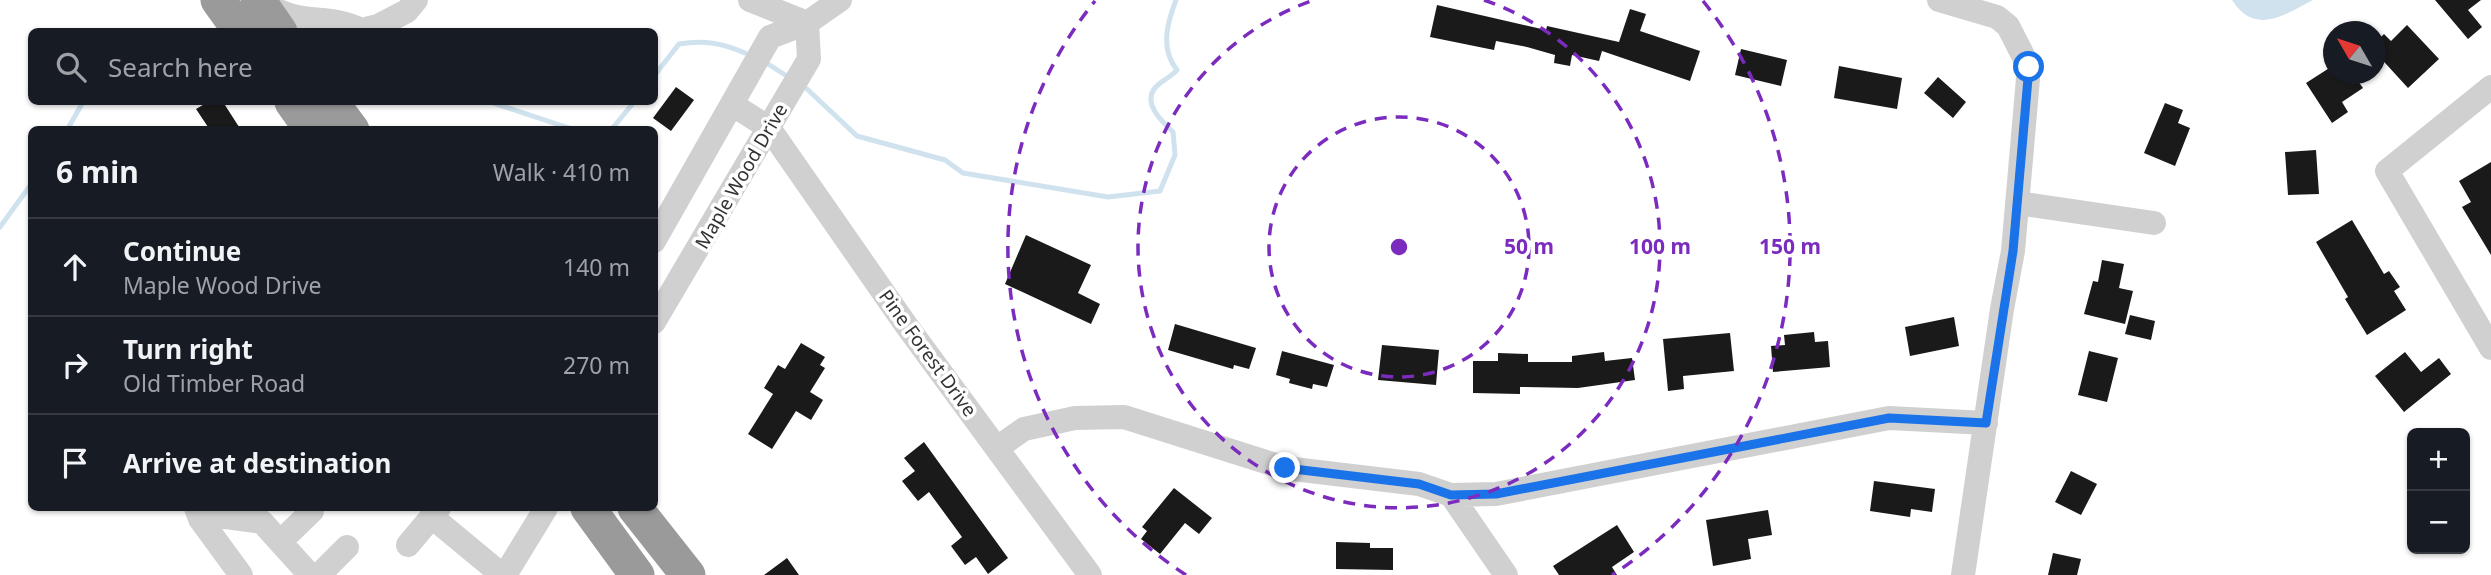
<!DOCTYPE html>
<meta charset="utf-8">
<style>
:root{--surface:#171b24;--page:#242831;--text:#f1f3f6;--muted:#9ea1a6;--line:#363941}
body{margin:0;font-family:"Noto Sans",sans-serif;background:var(--page);color:var(--text)}
.controls{position:absolute;right:21px;bottom:21px;display:grid;overflow:hidden;border-radius:10px;box-shadow:0 2px 5px #0004}
.controls button{width:63px;height:63px;display:grid;place-items:center;padding:0;border:0;border-bottom:2px solid var(--line);background:var(--surface);color:var(--text);font:35px sans-serif}
.compass{position:absolute;left:2323px;top:21px;width:63px;height:63px;border-radius:50%;background:var(--surface);box-shadow:0 2px 5px #0004;rotate:309deg}
.stop{position:absolute;width:21px;height:21px;margin:-16px;border:5px solid #1a73e8;border-radius:50%;background:#fff}
.stop.end{background:#1a73e8;border-color:#fff;box-shadow:0 2px 7px #0008}
.list{margin:0;padding:0;list-style:none}
h2{display:flex;justify-content:space-between;align-items:center;height:91px;margin:0;padding:0 28px;font-size:30px}
h2 small{font-size:23px;font-weight:400;color:var(--muted)}
.list li{display:grid;grid-template-columns:46px 1fr auto;gap:21px;align-items:center;box-sizing:border-box;height:98px;padding:0 28px;border-top:2px solid var(--line)}
.list b{display:block;font-size:26px;white-space:nowrap}
.list p{margin:0;font-size:23px;white-space:nowrap;color:var(--muted)}
.list em{font-size:23px;font-style:normal;color:var(--muted)}
.icon{flex:none;width:38px;height:38px;fill:none;stroke:currentColor;stroke-width:2;stroke-linecap:round;stroke-linejoin:round}
.map{position:relative;flex:none;width:2491px;height:575px;overflow:hidden}
.search{position:absolute;background:var(--surface);box-shadow:0 2px 5px #0004;left:28px;top:28px;width:630px;height:77px;display:flex;align-items:center;gap:18px;box-sizing:border-box;padding:0 24px;border-radius:10px;color:var(--muted);font-size:26px}
.panel{position:absolute;background:var(--surface);box-shadow:0 2px 5px #0004;left:28px;top:126px;width:630px;height:385px;border-radius:10px}
.map>svg:first-child{display:block}
</style>
<div class="map">
<svg width="2491" height="575" viewBox="0 0 2491 575">
<rect width="100%" height="100%" fill="#fff"/>
<path fill="#cfe2ee" d="M2232 0H2313C2284 15 2255 36 2232 0Z"/>
<g fill="none" stroke-linecap="round" stroke-linejoin="round">
<path stroke="#cfe2ee" stroke-width="5" d="M768 64 790 78
M654 76 679 44C704 40 722 43 745 53
M807 89 857 136 945 160 963 173 1108 197 1160 191 1175 155 1173 132C1161 121 1139 100 1159 84 1165 79 1172 76 1177 70 1160 49 1167 23 1176 0
M490 102 575 130
M67 130 83 102
M611 130 634 102
M0 227 32 183"/>
</g>
<path fill="#1a1a1a" d="M2435 0H2481L2468 10 2482 27 2468 39Z
M1437 5 1546 30 1547 26 1619 42 1630 9 1646 14 1640 31 1700 51 1690 81 1602 51 1599 61 1572 55 1570 66 1554 63 1555 55 1527 47 1496 41 1494 50 1430 37Z
M2407 25 2439 59 2408 88 2376 53V42L2384 34 2391 41Z
M1741 49 1787 60 1781 86 1735 75Z
M2334 65V74H2353L2363 88 2342 102 2348 112 2332 123 2306 83Z
M1839 66 1902 78 1897 109 1834 98Z
M1938 77 1966 102 1953 118 1924 93Z
M676 87 694 100 671 131 653 118Z
M208 102H223L241 130H210L196 109Z
M2165 103 2183 110 2178 123 2190 128 2175 166 2144 153Z
M2316 150 2319 194 2288 195 2285 152Z
M2491 162V255L2462 207 2471 202 2459 181Z
M2352 220 2384 274 2389 271 2400 287 2394 291 2406 310 2367 335 2345 299 2348 297 2316 242Z
M1026 235 1091 265 1078 293 1100 304 1091 324 1005 284Z
M2102 260 2124 264 2119 288 2133 291 2125 324 2084 314 2093 281 2098 282Z
M2130 315 2155 321 2151 340 2125 334Z
M1954 317 1959 346 1910 356 1905 327Z
M1175 324 1256 348 1249 369 1234 365 1233 369 1168 350Z
M1814 332 1815 342 1828 341 1830 367 1773 372 1771 346 1785 345 1784 335Z
M1730 333 1734 371 1683 376 1684 389 1668 391 1663 339Z
M801 343 825 357 820 365 825 368 810 392 823 400 811 420 796 411 772 449 748 434 773 394 764 388 778 365 785 369Z
M1382 345 1439 350 1436 385 1378 380Z
M1282 351 1334 365 1327 387 1313 384 1312 389 1289 383 1290 379 1276 375Z
M2089 351 2118 358 2107 402 2078 395Z
M1604 352 1605 361 1632 358 1635 380 1578 388 1520 387V394L1473 393V361H1498V353L1528 354V362H1572V356Z
M2405 352 2421 372 2439 358 2451 374 2404 412 2375 376Z
M924 442 1008 558 988 574 976 557 965 565 951 546 962 537 929 492 918 501 902 481 915 471 904 458Z
M2071 471 2097 484 2081 515 2055 502Z
M1874 481 1935 489 1932 512 1911 509 1910 517 1870 511Z
M1174 488 1212 518 1199 534 1185 523 1160 554 1141 539 1147 531 1142 527Z
M1768 510 1772 535 1748 539 1751 559 1713 566 1706 520Z
M1617 525 1634 552 1612 567 1617 575H1559L1553 566Z
M1336 542 1370 543V548H1393V570L1336 569Z
M2053 553 2081 559 2077 575H2048Z
M787 558 799 575H764Z"/>
<g fill="none" stroke-linecap="round" stroke-linejoin="round">
<path stroke="#d0d0d0" stroke-width="24" d="M750 0 807 23
M1939 0 1997 17 2008 26 2029 67 2013 251 2002 309 1963 575
M264 2C299 28 327 13 359 29
M354 32 378 26 407 11 416 0
M2491 87 2387 171 2491 348
M733 105 769 128 906 325 1090 575
M2017 203 2154 223
M654 241 770 37 807 23 840 0
M654 322 809 59 807 23
M997 448 1024 429 1075 418 1124 417 1285 468 1419 484 1451 495 1496 494 1889 418 1986 423
M1451 495 1506 575
M196 508 200 519 241 575
M432 517 502 575
M200 519 226 517 262 522 310 575
M280 542 312 511
M408 545 439 508
M319 575 347 547
M505 575 546 508"/>
<path stroke="#9a9a9a" stroke-width="35" d="M218 0 241 32
M258 0 280 32
M292 102 312 130
M331 102 352 130
M588 508 637 575
M635 508 688 575"/>
</g>
<g fill="none" stroke-linecap="round" stroke-linejoin="round">
<path stroke="#1a73e8" stroke-width="9" d="M1285 468 1419 484 1451 495 1496 494 1889 418 1986 423 2013 251 2029 67"/>
</g>
<g fill="none" stroke="#7b2cbf" stroke-width="3.5" stroke-dasharray="12 9">
<circle cx="1399" cy="247" r="130"/>
<path d="M1484 0A261 261 0 1 1 1314 0"/>
<path d="M1186 575A391 391 0 0 1 1095 1M1703 1A391 391 0 0 1 1612 575"/>
</g>
<g text-anchor="middle" dominant-baseline="central" stroke-width="7" stroke-linejoin="round" paint-order="stroke">
<g font-size="19" fill="#333" stroke="#fff">
<text transform="translate(741 176) rotate(-60)">Maple Wood Drive</text>
<text transform="translate(928 353) rotate(54)">Pine Forest Drive</text>
</g>
</g>
<circle cx="1399" cy="247" r="10" fill="#7b2cbf" stroke="#fff" stroke-width="3.5"/>
<g font-size="21" text-anchor="middle" font-weight="bold" fill="#7b2cbf" stroke="#fff" stroke-width="7" stroke-linejoin="round" paint-order="stroke">
<text x="1529" y="254">50 m</text>
<text x="1660" y="254">100 m</text>
<text x="1790" y="254">150 m</text>
</g>
</svg>
<div class="controls">
<button>+</button>
<button>−</button>
</div>
<svg class="compass" viewBox="-18 -18 36 36"><path d="M0-13l5 13h-10z" fill="#e53935"/><path d="M0 13l5-13h-10z" fill="#9ea1a6"/></svg>
<div class="stop" style="left:2029px;top:67px"></div>
<div class="stop end" style="left:1285px;top:468px"></div>
<div class="search"><svg class="icon" aria-label="search" viewBox="0 0 24 24"><circle cx="10" cy="10" r="6"/><path d="M15 15l6 6"/></svg>Search here</div>
<section class="panel">
<h2>6 min<small>Walk · 410 m</small></h2>
<ul class="list">
<li><svg class="icon" aria-label="ahead" viewBox="0 0 24 24"><path d="M12 20V5M6 11l6-6 6 6"/></svg><div><b>Continue</b><p>Maple Wood Drive</p></div><em>140 m</em></li>
<li><svg class="icon" aria-label="right" viewBox="0 0 24 24"><path d="M7 20v-9h11M14 6l5 5-5 5"/></svg><div><b>Turn right</b><p>Old Timber Road</p></div><em>270 m</em></li>
<li><svg class="icon" aria-label="arrive" viewBox="0 0 24 24"><path d="M6 21V4h12l-3 4 3 4H6"/></svg><div><b>Arrive at destination</b></div></li>
</ul>
</section>
</div>
